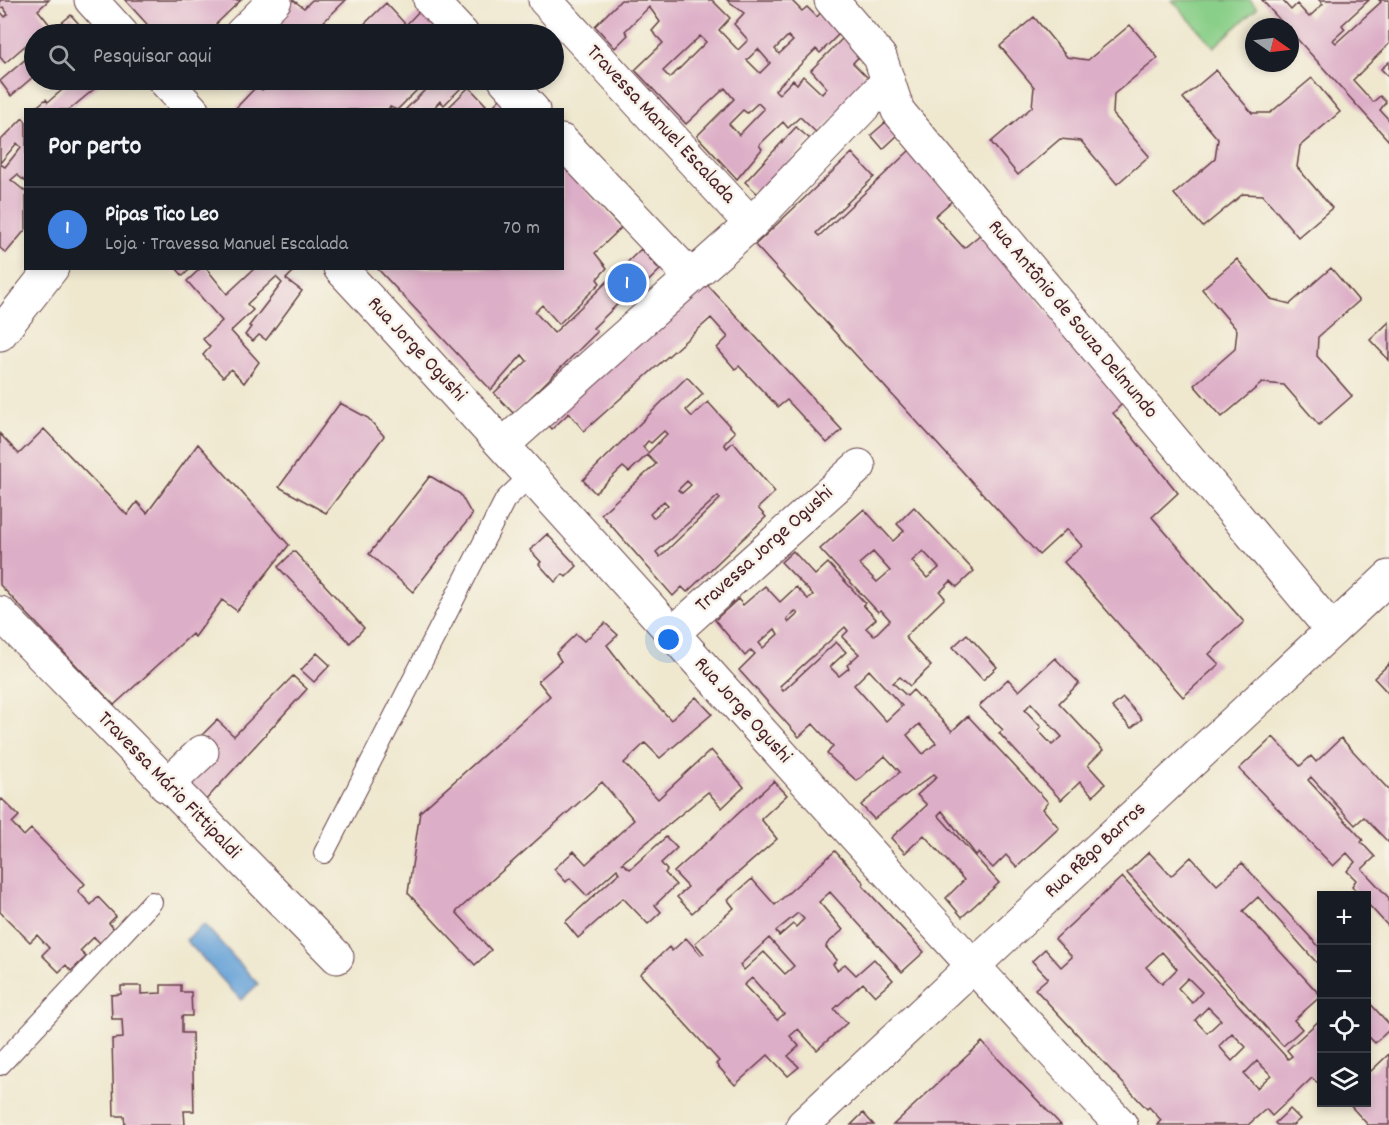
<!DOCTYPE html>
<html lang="pt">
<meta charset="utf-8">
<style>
:root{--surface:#171b24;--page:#20242c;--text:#f1f3f6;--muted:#9ea1a6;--line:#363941;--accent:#1f6fb2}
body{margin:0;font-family:Dekko,sans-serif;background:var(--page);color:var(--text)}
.controls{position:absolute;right:18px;bottom:18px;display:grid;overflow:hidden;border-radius:0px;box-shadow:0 3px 9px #0003}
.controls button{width:54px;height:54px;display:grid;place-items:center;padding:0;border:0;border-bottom:2px solid var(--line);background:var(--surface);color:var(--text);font:30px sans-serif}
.compass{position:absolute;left:1245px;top:18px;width:54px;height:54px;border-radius:50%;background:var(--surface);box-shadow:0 3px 9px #0003;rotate:104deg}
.you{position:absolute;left:669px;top:640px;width:21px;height:21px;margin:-15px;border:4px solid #fff;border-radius:50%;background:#1a73e8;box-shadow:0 0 0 9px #1a73e833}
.badge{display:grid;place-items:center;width:39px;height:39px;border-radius:50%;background:var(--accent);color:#fff;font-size:20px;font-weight:700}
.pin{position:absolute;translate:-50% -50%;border:3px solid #fff;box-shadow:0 2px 6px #0006}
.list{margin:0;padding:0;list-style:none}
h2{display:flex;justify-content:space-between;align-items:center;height:78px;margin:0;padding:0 24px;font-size:26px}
h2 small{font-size:20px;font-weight:400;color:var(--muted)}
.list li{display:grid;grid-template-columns:39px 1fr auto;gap:18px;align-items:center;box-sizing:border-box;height:84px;padding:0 24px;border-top:2px solid var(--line)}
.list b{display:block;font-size:22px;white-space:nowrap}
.list p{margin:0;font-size:20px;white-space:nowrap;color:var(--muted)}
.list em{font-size:20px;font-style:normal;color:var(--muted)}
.icon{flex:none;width:33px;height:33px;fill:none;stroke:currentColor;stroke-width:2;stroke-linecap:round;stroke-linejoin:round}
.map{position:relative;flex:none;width:1389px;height:1125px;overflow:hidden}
.search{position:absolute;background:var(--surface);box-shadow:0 3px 9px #0003;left:24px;top:24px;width:540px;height:66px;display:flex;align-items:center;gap:15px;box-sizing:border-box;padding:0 21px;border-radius:33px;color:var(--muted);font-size:22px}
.panel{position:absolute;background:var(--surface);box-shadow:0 3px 9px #0003;left:24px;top:108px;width:540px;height:162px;border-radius:0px}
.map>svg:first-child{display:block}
</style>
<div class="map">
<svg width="1389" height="1125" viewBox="0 0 1389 1125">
<rect width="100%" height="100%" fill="#f7f3e8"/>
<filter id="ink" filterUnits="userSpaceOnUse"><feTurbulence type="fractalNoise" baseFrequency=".0167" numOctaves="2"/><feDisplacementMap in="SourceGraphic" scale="12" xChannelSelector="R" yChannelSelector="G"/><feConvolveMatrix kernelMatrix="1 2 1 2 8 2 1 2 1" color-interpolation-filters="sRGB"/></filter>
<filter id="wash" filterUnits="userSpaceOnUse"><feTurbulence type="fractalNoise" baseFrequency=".008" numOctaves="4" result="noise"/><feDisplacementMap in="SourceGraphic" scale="24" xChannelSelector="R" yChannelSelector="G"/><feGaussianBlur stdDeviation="1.35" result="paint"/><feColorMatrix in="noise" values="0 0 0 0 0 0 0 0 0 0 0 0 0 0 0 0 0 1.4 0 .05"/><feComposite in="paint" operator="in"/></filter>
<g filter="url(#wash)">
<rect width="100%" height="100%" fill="#efe8cf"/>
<path fill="#8acf89" stroke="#6a775a" stroke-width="1.5" d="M1172 0H1250L1257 8 1214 47Z"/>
<path fill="#66a2d7" stroke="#586081" stroke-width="1.5" d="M204 924 258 984 241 1000 186 940Z"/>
<g id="blocks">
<path fill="#ddaec7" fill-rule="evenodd" d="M0 0H49L38 10 50 25 39 34H34V38L5 63 0 57V11L5 17 8 14 3 7 0 9Z
M125 0H241L210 30 215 34H156Z
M293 0 304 8 312 0H346L311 34H266L262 30Z
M621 0H712L730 18 719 30 738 50 748 40 734 24 744 13 727 0H791L802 11 807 7 817 17 822 11 842 31 820 53 816 49 775 90 779 94 793 80 797 84 803 76 822 94 827 88 811 70 846 35 862 53 853 63 868 78 819 135 800 117 788 128 783 122 759 145 762 149 737 179 697 136 734 99 725 88 686 124 635 70 663 43 652 31 660 22 653 12 649 7 625 31 628 35 615 48 595 26ZM700 36 706 42 670 78 663 71ZM788 36 793 41 779 54 775 49ZM758 49 770 63 760 73 747 60ZM758 103 764 109 739 135 729 124 743 110 747 113Z
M1262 0H1282L1291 10 1297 4 1309 17 1323 4 1319 0H1369L1342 25 1345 29 1333 40 1336 43 1381 2 1379 0H1389V44L1353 80 1373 102 1380 96 1386 102 1380 110 1389 120V141L1290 31V27H1286Z
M386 3 406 25 420 10 442 34H354Z
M71 15 87 33 85 34H58L54 29Z
M1034 17 1067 57 1088 60 1130 25 1158 58 1114 94 1113 114 1149 156 1117 184 1081 141 1060 139 1018 175 991 142 1032 107 1034 87 1000 46Z
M34 52V76L11 96 0 81Z
M1389 62V77L1381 69Z
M1216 70 1252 113H1270L1312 78 1340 112 1300 146 1297 167 1332 208 1298 237 1263 195 1243 194 1203 227 1174 194 1215 159 1218 139 1183 98Z
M74 80H105L69 110H33L46 99 48 102Z
M274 80H469L444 105 440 101 432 110H405L427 88 423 84 397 110 390 107 387 110H234L258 85 262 90Z
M469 87 486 105 481 110H446Z
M501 98 512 110H489Z
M23 118 26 122V182L17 175 11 180 26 192V229L6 253 0 248V164L5 167 21 147 17 143 0 163V141Z
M886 122 898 135 883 149 871 135Z
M796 127 810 139 760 196 745 182Z
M910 150 953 200 935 216 964 248 981 234 1124 402 1113 413 1178 493 1152 517 1244 622 1209 654 1219 664 1183 697 1064 562 1082 546 1067 529 1039 555 755 245 852 153 874 177 816 233 819 236Z
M562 164 621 228 595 253 607 268 597 279 600 283 559 324 542 305 535 312 554 333 641 249 660 270 630 299 626 296 593 328 597 332 514 414 494 393 527 361 522 355 491 390 377 268H562Z
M1237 259 1271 299 1290 304 1331 268 1359 301 1318 337 1317 356 1352 396 1319 425 1284 385 1262 383 1222 417 1194 385 1235 349 1237 330 1202 289Z
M176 268H191L183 276Z
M201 268H206L227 294 255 268H297L286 279 302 291 266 340 259 335 253 341 245 335 251 327 249 326 282 283 276 277 247 304 253 310 231 331 259 362 244 383 231 369 223 377 203 355 210 347 203 339 222 321 187 281Z
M701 278 842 430 827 443 787 400 778 407 739 366 735 369 717 348 728 337 711 318 584 431 569 413 552 429 545 421Z
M1389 322V360L1370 340Z
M687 377 703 394 686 410 692 417 708 402 735 432 724 444 727 448 733 442 775 492 758 508 766 517 687 592 682 587 673 596 601 514 656 464 647 455 629 472 623 467 595 493 583 480ZM664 431 667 434 648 453 643 447 648 441 651 443ZM687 481 691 485 682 493 678 490ZM718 496 720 499 660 557 656 552ZM664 501 668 505 653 518 650 514Z
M340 403 368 418 384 436 326 513 279 487Z
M44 429 127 515 137 502 147 513 198 444 289 545 237 611 222 600 195 637 192 634 114 705 0 585V434L19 454Z
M430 476 460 494 472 515 413 592 369 554Z
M914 507 974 571 957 587 951 581 940 592 945 598 905 637 931 666 910 686 900 677 893 683 907 696 913 690 952 731 968 716 1048 802 1043 809 1059 828 1017 867 1006 855 993 868 978 853 976 855 942 811 938 815 999 883 962 917 946 898 964 880 924 835 905 853 891 838 927 805 917 795 937 777 934 774 874 819 861 805 900 772 885 756 857 781 827 754 833 746 813 724 799 737 739 670 755 654 751 650 745 656 715 620 738 599 743 605 765 586 780 602 796 587 808 599 813 595 781 562 793 551 815 575 828 563 865 603 863 605 876 619 866 628 874 636 890 620 881 610 878 612 820 549 864 509 893 541 904 531 897 524ZM923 551 939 568 927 578 912 561ZM873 552 890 571 877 582 859 564ZM795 611 798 614 789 622 787 619ZM845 627 848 631 842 637 859 654 847 665 849 668 839 676 830 667 846 652 836 642 783 691 780 686ZM775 629 778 634 763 648 759 643ZM869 670 902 706 886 721 854 685ZM919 724 936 743 923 754 907 735Z
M547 534 577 566 566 577 563 574 555 582 539 564 541 562 530 550Z
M294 551 364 628 350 643 278 567Z
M605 623 618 635 607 645 638 685 671 720 696 697 712 714 660 758 645 743 624 763 658 799 711 750 744 787 722 808 708 792 622 863 630 869 666 837 677 848 661 863 667 870 665 873 676 885 655 905 661 912 648 924 623 898 578 938 565 922 619 873 617 869 587 896 570 878 566 882 554 869 574 851 586 864 634 820 602 782 456 912 491 950 475 965 408 893 420 812 550 696 538 681 561 661 556 653 576 634 584 641Z
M967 634 997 667 983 680 953 647Z
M317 653 330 665 314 682 301 670Z
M1055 658 1079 683 1059 703 1103 750 1088 765 1105 784 1093 796 1080 782 1061 800 999 733 1003 730 979 706 1008 679 1019 691ZM1031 703 1062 737 1052 745 1038 730 1041 727 1025 710Z
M1389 664V694L1374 678Z
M293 676 307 689 203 803 187 787 218 753 202 735 217 720 234 736Z
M1123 698 1142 719 1131 728 1112 707Z
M1273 737 1300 766 1311 756 1316 762 1341 738 1389 790V843L1364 817 1355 825 1311 777 1308 780 1363 840 1361 842 1375 857 1362 869 1389 898V927L1366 902V896H1360L1352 886 1356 880 1347 871 1355 862 1347 853 1333 866 1239 769Z
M774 781 787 795 761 819 777 839 692 913 677 897 688 887 674 872Z
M2 799 19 816 12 823 24 836 31 829 85 884 78 891 91 905 98 897 116 916 109 923 114 929 100 943 94 937 80 951 86 957 71 971 66 965 59 972 42 955 49 948 37 935 30 942 0 912V802Z
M835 851 864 883 862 885 924 952 902 972 830 892 819 902 843 930 827 944 826 947 837 960 833 964 837 970 845 964 856 975 874 959 893 980 875 996 863 983 834 1009 847 1023 817 1050 798 1029 790 1036 799 1046 788 1056 799 1067 788 1076 768 1055 735 1085 716 1064 719 1061 640 974 669 947 672 951 686 938 701 955 704 954 695 943 734 908 728 900 752 879 775 905ZM798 913 804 919 796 927 793 924 779 936 776 931ZM769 938 794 966 785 974 764 952 744 970 740 965ZM752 978 784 1014 777 1020 744 985Z
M1149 852 1171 876 1191 857 1217 885 1242 863 1322 950V959L1317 963 1258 897 1243 911 1321 996 1294 1020 1302 1029 1283 1046 1127 873Z
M1122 877 1288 1059 1292 1056 1287 1050 1322 1018V1087L1312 1078 1272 1116 1266 1109 1248 1125H1157L1161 1120 1149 1107 1147 1109 1035 989 1048 978 1032 961 1045 949 1061 967 1072 957 1055 939ZM1162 952 1177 969 1162 984 1146 967ZM1188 978 1202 992 1192 1003 1178 988ZM1208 1007 1221 1020 1207 1033 1195 1020ZM1232 1033 1246 1047 1232 1061 1219 1046ZM1257 1061 1271 1075 1257 1088 1244 1074Z
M161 985H181V992H191L192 1016H182V1033H192L194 1111H184L185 1125H125L124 1116H114L112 1039 123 1038 122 1019H112L111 995 121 994V986H141V994L161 993Z
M1366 999 1389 1024V1030L1375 1043 1366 1034Z
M982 1042 1061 1125H893Z
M1389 1054V1125H1368L1347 1102H1366V1066L1371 1071Z
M1290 1109 1300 1119 1293 1125H1277L1275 1123Z
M863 1113 874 1125H851Z"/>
</g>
</g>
<g filter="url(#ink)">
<use href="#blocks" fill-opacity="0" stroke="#633d44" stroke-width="1.5"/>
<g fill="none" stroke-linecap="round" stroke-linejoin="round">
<g stroke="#633d44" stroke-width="22">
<path id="service" d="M324 853 505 500 531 475
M0 1065 152 902"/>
</g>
<g stroke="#633d44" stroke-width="35">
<path id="minor" d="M91 0 122 34
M430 0 462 34
M545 0 751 224
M831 0 880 57 898 111 1332 630
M241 34 275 0
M164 80 192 110
M505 80 533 110
M562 141 691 277
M340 268C604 551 856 844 1121 1125
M0 334 52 268
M504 444 751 224 888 81
M0 613 337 957
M672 634 859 466
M166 786 202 752"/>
</g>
<g stroke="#633d44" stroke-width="35">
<path id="tertiary" d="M803 1125 1389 577"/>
</g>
<use href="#service" stroke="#fff" stroke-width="20"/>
<use href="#minor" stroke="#fff" stroke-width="33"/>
<use href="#tertiary" stroke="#fff" stroke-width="33"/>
</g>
</g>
<g text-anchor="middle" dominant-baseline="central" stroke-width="5" stroke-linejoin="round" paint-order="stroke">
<g font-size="21" fill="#4a1f2b" stroke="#f7f3e8">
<text transform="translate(660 125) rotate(47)">Travessa Manuel Escalada</text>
<text transform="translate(1072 320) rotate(50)">Rua Antônio de Souza Delmundo</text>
<text transform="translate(416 350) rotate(47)">Rua Jorge Ogushi</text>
<text transform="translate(765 550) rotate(-42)">Travessa Jorge Ogushi</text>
<text transform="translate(742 711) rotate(48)">Rua Jorge Ogushi</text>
<text transform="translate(168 786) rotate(46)">Travessa Mário Fittipaldi</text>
<text transform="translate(1096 851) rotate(-43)">Rua Rêgo Barros</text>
</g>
</g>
</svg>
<div class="controls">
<button>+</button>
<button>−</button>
<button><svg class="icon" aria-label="locate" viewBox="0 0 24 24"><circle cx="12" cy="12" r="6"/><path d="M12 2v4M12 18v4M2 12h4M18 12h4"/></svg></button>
<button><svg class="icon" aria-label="layers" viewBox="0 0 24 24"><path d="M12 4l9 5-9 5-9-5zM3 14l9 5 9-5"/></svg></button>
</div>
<svg class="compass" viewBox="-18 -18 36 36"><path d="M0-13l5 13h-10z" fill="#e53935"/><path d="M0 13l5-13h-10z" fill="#9ea1a6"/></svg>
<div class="you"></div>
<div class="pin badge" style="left:627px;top:283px;background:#3f7fe0">1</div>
<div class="search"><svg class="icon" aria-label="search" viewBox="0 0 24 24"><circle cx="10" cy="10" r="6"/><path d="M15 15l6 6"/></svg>Pesquisar aqui</div>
<section class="panel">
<h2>Por perto<small></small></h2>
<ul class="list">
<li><span class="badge" style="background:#3f7fe0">1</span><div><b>Pipas Tico Leo</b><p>Loja · Travessa Manuel Escalada</p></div><em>70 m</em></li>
</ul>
</section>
</div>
